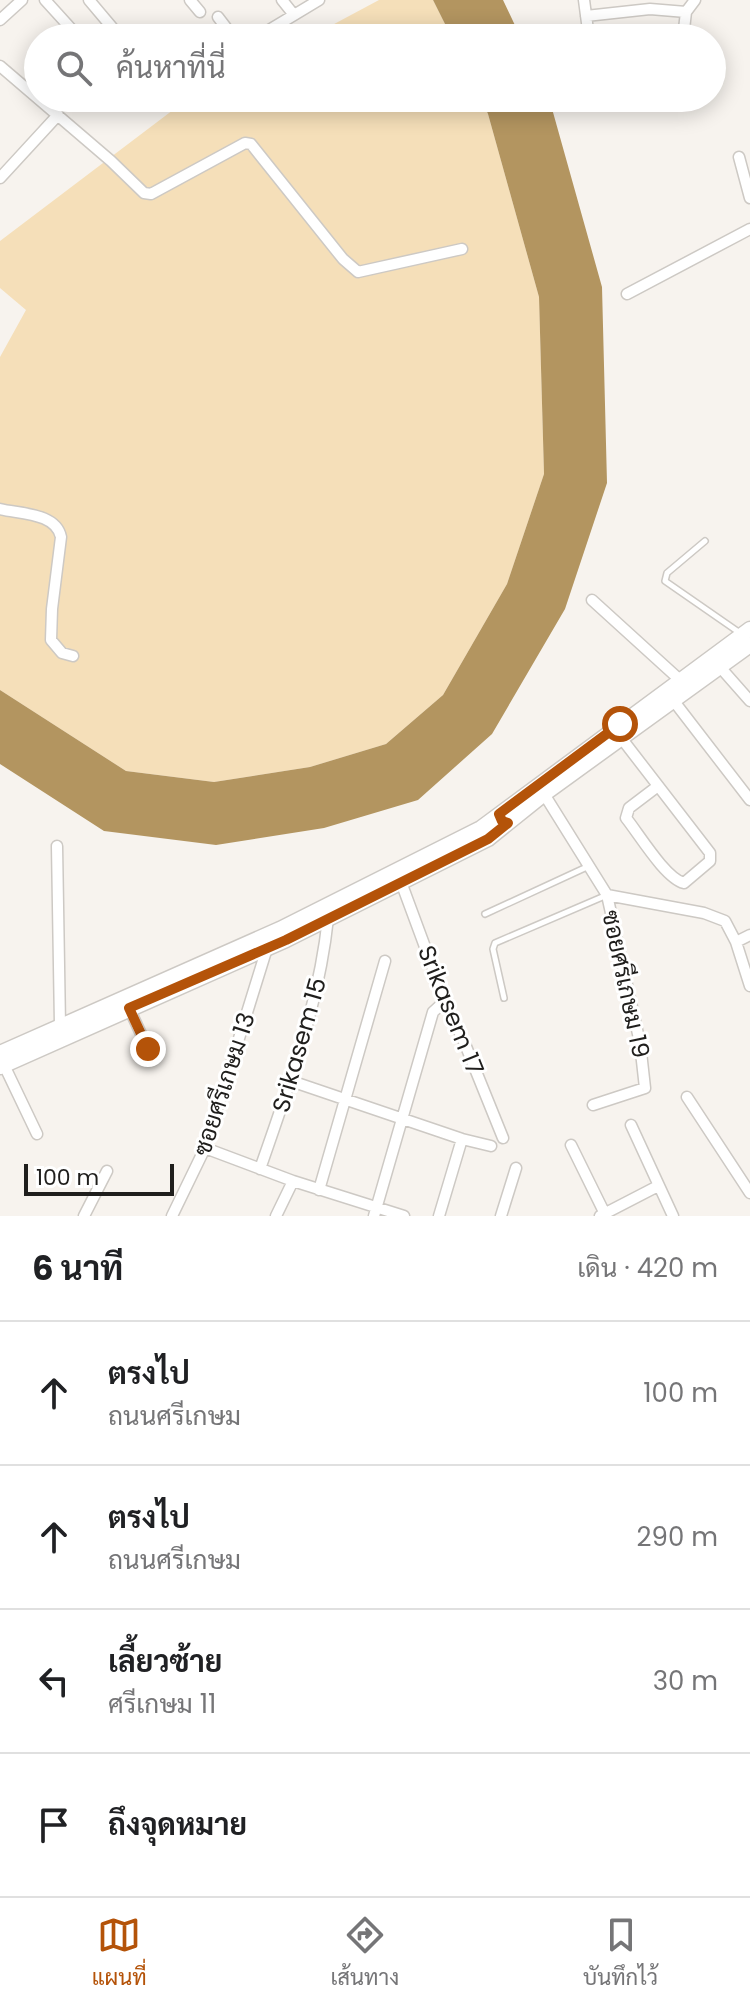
<!DOCTYPE html>
<html lang="th">
<meta charset="utf-8">
<style>
:root{--surface:#fff;--page:#f2f2f2;--text:#202124;--muted:#757577;--line:#e0e0e0;--accent:#b45309}
body{margin:0;font-family:Poppins,Sarabun,sans-serif;background:var(--page);color:var(--text)}
.scale{position:absolute;left:24px;bottom:20px;width:150px;box-sizing:border-box;padding-left:8px;border:4px solid #1f1e1c;border-top:0;font-size:22px;line-height:28px;white-space:nowrap;color:#1f1e1c;-webkit-text-stroke:6px #fff;paint-order:stroke}
.stop{position:absolute;width:24px;height:24px;margin:-18px;border:6px solid #b45309;border-radius:50%;background:#fff}
.stop.end{background:#b45309;border-color:#fff;box-shadow:0 2px 8px #0008}
.list{margin:0;padding:0;list-style:none}
h2{display:flex;justify-content:space-between;align-items:center;height:104px;margin:0;padding:0 32px;font-size:34px}
h2 small{font-size:26px;font-weight:400;color:var(--muted)}
.list li{display:grid;grid-template-columns:52px 1fr auto;gap:24px;align-items:center;box-sizing:border-box;height:144px;padding:0 32px;border-top:2px solid var(--line)}
.list b{display:block;font-size:30px;white-space:nowrap}
.list p{margin:0;font-size:26px;white-space:nowrap;color:var(--muted)}
.list em{font-size:26px;font-style:normal;color:var(--muted)}
.icon{flex:none;width:44px;height:44px;fill:none;stroke:currentColor;stroke-width:2;stroke-linecap:round;stroke-linejoin:round}
.map{position:relative;flex:none;width:750px;height:1216px;overflow:hidden}
.search{position:absolute;background:var(--surface);box-shadow:0 4px 20px #0003;left:24px;right:24px;top:24px;height:88px;display:flex;align-items:center;gap:20px;box-sizing:border-box;padding:0 28px;border-radius:44px;color:var(--muted);font-size:30px}
.sheet{height:680px;background:var(--surface)}
nav{display:flex;justify-content:space-around;align-items:center;box-sizing:border-box;height:112px;border-top:2px solid var(--line);background:var(--surface);font-size:22px;color:var(--muted)}
nav a{display:grid;justify-items:center;gap:4px}
nav .on{color:var(--accent)}
.map>svg:first-child{display:block}
</style>
<div class="map">
<svg width="750" height="1216" viewBox="0 0 750 1216">
<rect width="100%" height="100%" fill="#f7f3ee"/>
<path fill="#f5dfb9" d="M379 0H433L452 38H308Z
M195 98H481L488 114 539 297 544 474 507 584 443 695 386 744 310 767 214 782 126 771 0 690V357L26 310 0 288V241L173 110Z"/>
<path fill="#b39560" d="M433 0H503L521 38H452Z
M481 98H549L602 287 607 483 565 609 492 734 418 800 324 828 216 845 104 831 0 764V690L126 771 214 782 310 767 386 744 443 695 507 584 544 474 539 297 488 114Z"/>
<g fill="none" stroke-linecap="round" stroke-linejoin="round">
<g stroke="#cdc9c4" stroke-width="8">
<path id="lane" d="M705 541 667 573 665 581 740 633
M485 914 589 866
M504 998 493 949 495 943 607 895"/>
</g>
<g stroke="#cdc9c4" stroke-width="13">
<path id="street" d="M45 0 75 33
M89 0 121 38
M190 0 200 12
M282 0 294 15
M584 0 589 38
M586 16 650 9 686 12
M218 17 234 38
M0 20 22 0
M256 38 319 0
M683 38 686 12 695 0
M0 66 111 161 144 193 151 194 245 143 251 144 343 259 358 272 462 249
M675 102 676 98
M739 157 750 198
M0 178 58 115
M627 294 750 229
M0 509C21 514 56 513 61 537L52 609 51 640 62 653 73 656
M592 600 680 680
M720 667 750 701
M673 700 750 800
M622 739 710 853V861L684 883C665 878 639 834 626 818L629 808 658 786
M544 794 607 895 640 1043 645 1088 593 1105
M57 846 60 1025
M401 882 445 1001 465 1044 503 1138
M607 895 704 913 725 921 736 942 750 986
M736 942 750 935
M129 1008 148 1049
M4 1065 37 1134
M291 1081 462 1139 491 1146
M687 1097 750 1193
M631 1125 673 1216
M571 1145 606 1216
M205 1148 293 1181 404 1216
M260 1169C288 1088 319 1005 328 918
M319 1190 385 961
M84 1216 107 1171
M172 1216 205 1148 267 948
M276 1216 293 1181
M374 1216 433 1012 445 1001
M439 1216 462 1139
M501 1216 516 1168
M600 1216 658 1186"/>
</g>
<g stroke="#cdc9c4" stroke-width="17">
<path id="secondary" d="M0 1053 280 929 481 828 750 629
M0 1067 286 940 488 839 544 794 750 645"/>
</g>
<use href="#lane" stroke="#fff" stroke-width="5"/>
<use href="#street" stroke="#fff" stroke-width="10"/>
<use href="#secondary" stroke="#fff" stroke-width="14"/>
</g>
<g fill="none" stroke-linecap="round" stroke-linejoin="round">
<path stroke="#b45309" stroke-width="10" d="M148 1049 129 1008 286 940 488 839 508 823 502 821 499 814 620 724"/>
</g>
<g text-anchor="middle" dominant-baseline="central" stroke-width="6" stroke-linejoin="round" paint-order="stroke">
<g font-size="24" fill="#1f1e1c" stroke="#fff">
<text transform="translate(626 984) rotate(78)">ซอยศรีเกษม 19</text>
<text transform="translate(451 1010) rotate(68)">Srikasem 17</text>
<text transform="translate(299 1045) rotate(-74)">Srikasem 15</text>
<text transform="translate(224 1084) rotate(-72)">ซอยศรีเกษม 13</text>
</g>
</g>
</svg>
<div class="scale">100 m</div>
<div class="stop" style="left:620px;top:724px"></div>
<div class="stop end" style="left:148px;top:1049px"></div>
<div class="search"><svg class="icon" aria-label="search" viewBox="0 0 24 24"><circle cx="10" cy="10" r="6"/><path d="M15 15l6 6"/></svg>ค้นหาที่นี่</div>
</div>
<section class="sheet">
<h2>6 นาที<small>เดิน · 420 m</small></h2>
<ul class="list">
<li><svg class="icon" aria-label="ahead" viewBox="0 0 24 24"><path d="M12 20V5M6 11l6-6 6 6"/></svg><div><b>ตรงไป</b><p>ถนนศรีเกษม</p></div><em>100 m</em></li>
<li><svg class="icon" aria-label="ahead" viewBox="0 0 24 24"><path d="M12 20V5M6 11l6-6 6 6"/></svg><div><b>ตรงไป</b><p>ถนนศรีเกษม</p></div><em>290 m</em></li>
<li><svg class="icon" aria-label="left" viewBox="0 0 24 24"><path d="M17 20v-9H6M10 6l-5 5 5 5"/></svg><div><b>เลี้ยวซ้าย</b><p>ศรีเกษม 11</p></div><em>30 m</em></li>
<li><svg class="icon" aria-label="arrive" viewBox="0 0 24 24"><path d="M6 21V4h12l-3 4 3 4H6"/></svg><div><b>ถึงจุดหมาย</b></div></li>
</ul>
</section>
<nav>
<a class="on"><svg class="icon" aria-label="map" viewBox="0 0 24 24"><path d="M3 6l6-2 6 2 6-2v14l-6 2-6-2-6 2zM9 4v14M15 6v14"/></svg>แผนที่</a>
<a><svg class="icon" aria-label="directions" viewBox="0 0 24 24"><path d="M12 3l9 9-9 9-9-9zM9 14v-3h6M13 9l2 2-2 2"/></svg>เส้นทาง</a>
<a><svg class="icon" aria-label="saved" viewBox="0 0 24 24"><path d="M7 4h10v16l-5-4-5 4z"/></svg>บันทึกไว้</a>
</nav>
